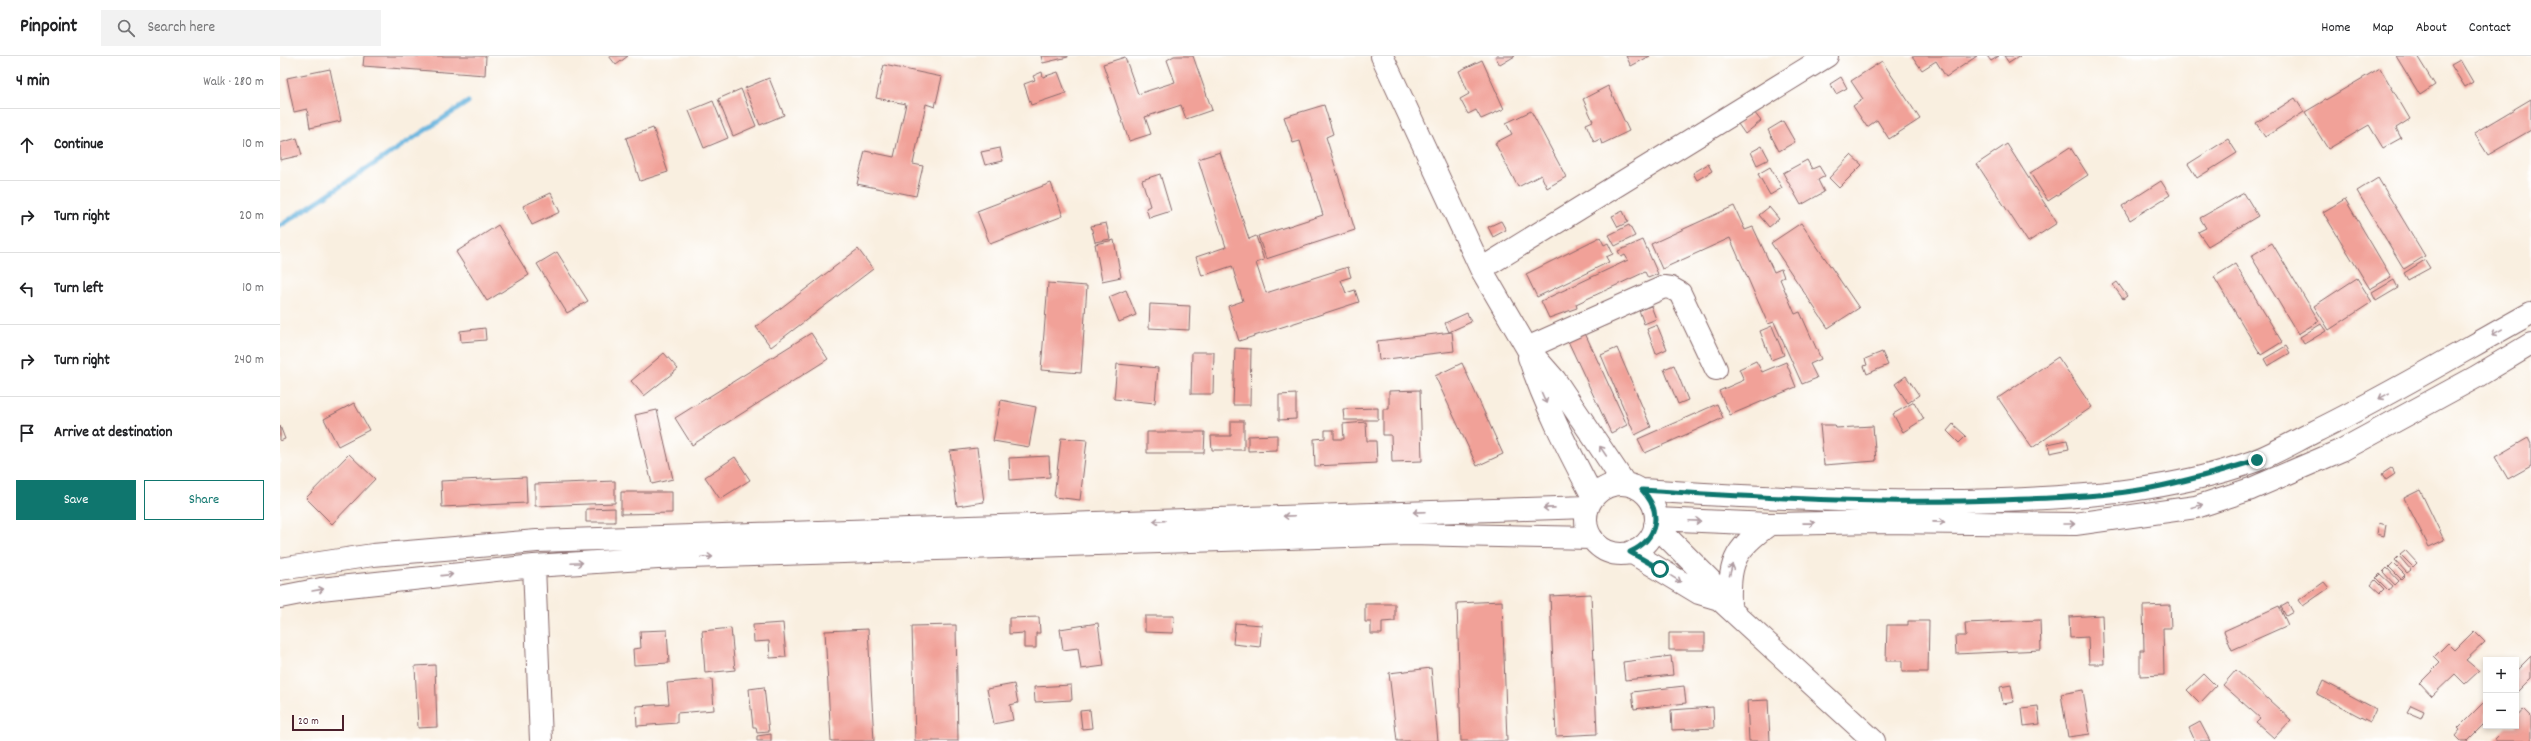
<!DOCTYPE html>
<meta charset="utf-8">
<style>
:root{--surface:#fff;--page:#f2f2f2;--text:#202124;--muted:#757577;--line:#e0e0e0;--accent:#0f766e}
body{margin:0;font-family:Dekko,sans-serif;background:var(--page);color:var(--text)}
.controls{position:absolute;right:12px;bottom:12px;display:grid;overflow:hidden;border-radius:0px;box-shadow:0 2px 6px #0003}
.controls button{width:36px;height:36px;display:grid;place-items:center;padding:0;border:0;border-bottom:1px solid var(--line);background:var(--surface);color:var(--text);font:20px sans-serif}
.scale{position:absolute;left:12px;bottom:10px;width:52px;box-sizing:border-box;padding-left:4px;border:2px solid #4a1f2b;border-top:0;font-size:11px;line-height:14px;white-space:nowrap;color:#4a1f2b;-webkit-text-stroke:3px #fff;paint-order:stroke}
.stop{position:absolute;width:12px;height:12px;margin:-9px;border:3px solid #0f766e;border-radius:50%;background:#fff}
.stop.end{background:#0f766e;border-color:#fff;box-shadow:0 1px 4px #0008}
.list{margin:0;padding:0;list-style:none}
h2{display:flex;justify-content:space-between;align-items:center;height:52px;margin:0;padding:0 16px;font-size:17px}
h2 small{font-size:13px;font-weight:400;color:var(--muted)}
.list li{display:grid;grid-template-columns:26px 1fr auto;gap:12px;align-items:center;box-sizing:border-box;height:72px;padding:0 16px;border-top:1px solid var(--line)}
.list b{display:block;font-size:15px;white-space:nowrap}
.list em{font-size:13px;font-style:normal;color:var(--muted)}
.actions{display:flex;gap:8px;padding:12px 16px}
.actions a{flex:1;padding:9px 0;border:1px solid var(--accent);border-radius:0px;text-align:center;font-size:14px;color:var(--accent)}
.actions .main{background:var(--accent);color:#fff}
.icon{flex:none;width:22px;height:22px;fill:none;stroke:currentColor;stroke-width:2;stroke-linecap:round;stroke-linejoin:round}
.map{position:relative;flex:none;width:2251px;height:685px;overflow:hidden}
header{display:flex;align-items:center;gap:24px;box-sizing:border-box;height:56px;padding:0 20px;background:var(--surface);border-bottom:1px solid var(--line)}
header strong{font-size:19px}
nav{display:flex;gap:22px;margin-inline-start:auto;font-size:14px}
.search{width:280px;height:36px;background:var(--page);display:flex;align-items:center;gap:10px;box-sizing:border-box;padding:0 14px;border-radius:0px;color:var(--muted);font-size:15px}
main{display:flex}
aside{flex:1;background:var(--surface)}
.map>svg:first-child{display:block}
</style>
<header>
<strong>Pinpoint</strong>
<div class="search"><svg class="icon" aria-label="search" viewBox="0 0 24 24"><circle cx="10" cy="10" r="6"/><path d="M15 15l6 6"/></svg>Search here</div>
<nav><a>Home</a><a>Map</a><a>About</a><a>Contact</a></nav>
</header>
<main>
<aside>
<h2>4 min<small>Walk · 280 m</small></h2>
<ul class="list">
<li><svg class="icon" aria-label="ahead" viewBox="0 0 24 24"><path d="M12 20V5M6 11l6-6 6 6"/></svg><div><b>Continue</b></div><em>10 m</em></li>
<li><svg class="icon" aria-label="right" viewBox="0 0 24 24"><path d="M7 20v-9h11M14 6l5 5-5 5"/></svg><div><b>Turn right</b></div><em>20 m</em></li>
<li><svg class="icon" aria-label="left" viewBox="0 0 24 24"><path d="M17 20v-9H6M10 6l-5 5 5 5"/></svg><div><b>Turn left</b></div><em>10 m</em></li>
<li><svg class="icon" aria-label="right" viewBox="0 0 24 24"><path d="M7 20v-9h11M14 6l5 5-5 5"/></svg><div><b>Turn right</b></div><em>240 m</em></li>
<li><svg class="icon" aria-label="arrive" viewBox="0 0 24 24"><path d="M6 21V4h12l-3 4 3 4H6"/></svg><div><b>Arrive at destination</b></div></li>
</ul>
<div class="actions"><a class="main">Save</a><a>Share</a></div>
</aside>
<div class="map">
<svg width="2251" height="685" viewBox="0 0 2251 685">
<rect width="100%" height="100%" fill="#fff"/>
<filter id="ink" filterUnits="userSpaceOnUse"><feTurbulence type="fractalNoise" baseFrequency=".025" numOctaves="2"/><feDisplacementMap in="SourceGraphic" scale="8" xChannelSelector="R" yChannelSelector="G"/><feConvolveMatrix kernelMatrix="1 2 1 2 8 2 1 2 1" color-interpolation-filters="sRGB"/></filter>
<filter id="wash" filterUnits="userSpaceOnUse"><feTurbulence type="fractalNoise" baseFrequency=".012" numOctaves="4" result="noise"/><feDisplacementMap in="SourceGraphic" scale="16" xChannelSelector="R" yChannelSelector="G"/><feGaussianBlur stdDeviation="0.9" result="paint"/><feColorMatrix in="noise" values="0 0 0 0 0 0 0 0 0 0 0 0 0 0 0 0 0 1.4 0 .05"/><feComposite in="paint" operator="in"/></filter>
<g filter="url(#wash)">
<rect width="100%" height="100%" fill="#f9efe0"/>
<g fill="none" stroke-linecap="round" stroke-linejoin="round">
<path stroke="#62b1dc" stroke-width="5" d="M0 170 188 46"/>
</g>
<g id="blocks">
<path fill="#f1a198" d="M84 0H206L205 19 83 10Z
M329 0H348L336 9Z
M761 0H788V1L763 7Z
M894 0H913L932 54 906 63 901 49 865 61 871 78 849 85 823 8 845 1 858 38 895 26 887 4Z
M1215 0H1235L1220 9Z
M1346 0H1370L1351 10Z
M1632 0H1697L1666 21 1656 5 1642 14Z
M1707 0H1719L1711 5Z
M1724 0H1740L1729 7Z
M2116 0H2137L2155 29 2140 39Z
M1202 4 1224 53 1201 63 1196 54 1188 58 1180 43 1189 38 1179 15Z
M2180 4 2193 26 2185 31 2171 9Z
M1602 5 1640 63 1609 83 1597 64 1587 71 1573 50 1583 43 1571 25Z
M604 9 662 21 655 51 646 48 633 108 643 110 636 140 577 128 585 95 614 101 626 48 596 42Z
M2100 12 2130 63 2116 72 2121 82 2103 92 2089 69 2048 93 2025 56Z
M50 13 61 65 30 72 27 53 14 56 7 22Z
M762 16 763 21 778 16 786 37 751 49 744 28 755 24 753 20Z
M1561 21 1567 32 1556 38 1550 28Z
M489 22 504 59 480 69 465 32Z
M1328 30 1349 75 1322 88 1320 83 1314 86 1306 68 1313 65 1303 43Z
M461 33 476 70 453 80 438 43Z
M2015 42 2024 56 1985 81 1976 67Z
M2251 43V74L2208 99 2194 77Z
M433 45 448 82 424 92 409 55Z
M1044 49 1053 78 1046 81 1075 174 986 203 978 180 1043 159 1020 85 1013 87 1004 61Z
M1251 55 1286 121 1267 132 1261 119 1238 131 1215 87 1232 78 1226 67Z
M1474 56 1481 65 1465 78 1458 68Z
M1503 65 1515 86 1499 95 1488 74Z
M373 72 388 116 360 125 346 82Z
M17 82 22 99 0 104V87Z
M1948 83 1957 97 1917 122 1908 108Z
M1727 88 1777 167 1748 186 1697 108Z
M1482 90 1489 103 1477 109 1471 96Z
M1790 91 1808 119 1768 145 1750 117Z
M720 92 723 105 705 109 701 96Z
M940 96 969 183 976 180 984 204 976 207 986 237 1068 211 1071 221 1061 224 1066 237 1075 234 1079 246 959 285 948 250 963 245 952 210 922 220 916 201 946 191 918 103Z
M1571 99 1582 109 1559 132 1549 122Z
M1527 104 1532 113 1539 110 1545 120 1538 124 1544 136 1521 149 1503 117Z
M1428 108 1432 115 1417 124 1413 117Z
M1490 111 1502 132 1490 139 1478 118Z
M880 118 891 155 869 162 866 152 870 150 862 124Z
M2098 122 2145 200 2124 213 2077 135Z
M1881 125 1890 139 1850 164 1842 150Z
M771 127 783 160 710 188 697 155Z
M271 137 280 156 252 169 243 150Z
M1964 137 1978 160 1928 190 1918 176 1926 172 1920 162Z
M2065 143 2111 221 2090 233 2043 156Z
M1454 150 1465 174 1473 171 1494 216 1501 213 1504 221 1500 223 1515 258 1520 256 1541 303 1530 308 1537 322 1522 328 1494 266 1488 268 1450 182 1382 213 1371 188Z
M1489 151 1499 163 1489 171 1479 159Z
M1343 155 1348 166 1338 171 1332 160Z
M1221 165 1226 174 1213 181 1208 171Z
M826 167 830 183 815 186 811 170Z
M1521 167 1579 252 1548 272 1491 187Z
M218 169 249 219 207 245 176 196Z
M1349 169 1355 180 1335 190 1329 179Z
M1320 181 1324 189 1328 187 1333 198 1326 201 1329 206 1257 241 1246 218Z
M834 184 841 221 822 225 815 188Z
M1363 184 1378 218 1368 222 1365 216 1296 248 1297 252 1269 262 1261 245 1348 204 1345 199 1341 201 1338 195Z
M1992 187 2039 265 2018 278 1971 200Z
M578 193 593 213 491 291 476 271Z
M277 196 308 245 287 257 257 208Z
M2145 204 2150 212 2128 224 2124 217Z
M1955 208 2002 286 1981 299 1934 221Z
M2077 222 2092 246 2049 274 2034 250Z
M2114 224 2118 232 2096 245 2092 237Z
M1837 226 1847 240 1843 243 1833 229Z
M768 227 807 230 801 317 761 314Z
M846 234 856 259 839 266 829 241Z
M870 248 910 250 909 274 869 272Z
M1371 250 1376 263 1364 268 1359 254Z
M1187 257 1191 266 1169 276 1165 267Z
M2041 268 2046 275 2024 288 2020 281Z
M1377 269 1387 293 1376 298 1367 273Z
M1492 270 1504 299 1491 304 1480 275Z
M205 272 206 284 181 286 180 275Z
M1304 275 1347 369 1331 377 1287 283Z
M1172 276 1174 295 1099 304 1097 285Z
M531 277 548 303 412 389 395 362Z
M2006 290 2010 297 1988 310 1984 303Z
M955 292 971 293 970 349H953Z
M1337 292 1371 371 1355 379 1321 299Z
M912 296H934L933 338H911Z
M1602 296 1608 309 1587 318 1584 310 1587 309 1585 303Z
M384 297 398 313 364 340 351 325Z
M1778 301 1812 351 1752 392 1718 342Z
M1476 305 1482 316 1506 306 1516 331 1450 359 1439 335 1464 324 1459 313Z
M1182 307 1223 398 1197 410 1155 320Z
M837 308 878 312 875 347 834 343Z
M1394 309 1408 344 1398 348 1384 313Z
M1626 320 1639 339 1628 347 1615 328Z
M1140 334 1142 405 1112 406 1111 379H1103V353H1109V335Z
M1016 338V363L999 364V339Z
M721 344 756 351 749 391 713 385Z
M1634 346 1644 363 1623 376 1613 358Z
M74 347 89 374 58 390 44 363Z
M1437 348 1443 362 1365 397 1358 383Z
M1098 352V364H1064L1063 353Z
M377 354 393 423 372 428 355 359Z
M951 365H964V394H932L931 380H951Z
M1086 366 1087 385H1096L1097 407 1035 410 1034 383 1045 382V374H1054V383H1064L1063 368Z
M1673 368 1686 380 1679 387 1667 375Z
M1540 369H1555L1556 372 1593 370 1596 405 1544 409Z
M0 370 5 383 0 385Z
M867 376H925L924 397H867Z
M997 379V394L968 395V380Z
M781 382 807 384 800 444 774 441Z
M2248 382 2251 388V410L2228 423 2215 401Z
M1787 384 1789 393 1770 397 1768 388Z
M697 392 704 446 677 450 670 395Z
M69 398 95 423 52 468 26 442Z
M769 400 770 421 730 424 729 402Z
M455 401 470 424 440 443 425 421Z
M2111 412 2115 418 2106 424 2102 418Z
M246 421 247 447 162 451 161 425Z
M335 425V447L255 450V428Z
M2140 434 2164 484 2149 491 2124 442Z
M341 436H392V457L341 458Z
M335 452V466H306V453Z
M2099 467 2106 469 2104 480 2097 478Z
M2125 494 2137 507 2133 511 2120 498Z
M2119 500 2131 514 2127 517 2115 504Z
M2113 507 2125 519 2121 523 2109 511Z
M2107 512 2119 525 2115 529 2103 516Z
M2100 518 2113 530 2109 535 2096 522Z
M2095 524 2104 533 2100 537 2091 529Z
M2044 526 2049 532 2023 550 2019 544Z
M1311 538 1317 678 1276 680 1270 540Z
M1222 545 1227 685H1181L1177 547Z
M2008 547 2013 556 2006 560 2001 551Z
M1085 548H1115V565L1102 566V578H1091V566H1085Z
M1890 549 1891 572H1883L1884 619 1860 620V594H1864L1863 550Z
M1999 550 2008 569 1952 594 1944 575Z
M1822 559 1824 608H1809L1808 581 1790 582 1789 561Z
M865 560H894L893 577 865 576Z
M759 561 760 577H756V592H744V577L729 578V562Z
M1760 564 1761 594 1676 598 1675 580H1686L1685 567Z
M1628 565H1649L1648 616H1622V605H1606L1607 569H1628Z
M503 567 506 601 490 602 489 585 474 586 473 569Z
M818 567 824 610 801 613 798 592 783 594 780 573Z
M955 567 982 569 980 591 953 588Z
M676 569 678 685H635L632 570Z
M451 572 455 614 425 617 422 575Z
M588 573 594 685H551L545 575Z
M387 574 389 607 354 609 353 593 361 592 360 575Z
M2194 575 2205 586 2186 604 2199 615 2185 628 2175 618 2152 640 2140 627 2160 607 2154 601 2168 587 2175 594Z
M1389 577H1425V594H1389Z
M1391 600 1393 619 1345 624 1343 606Z
M2251 600V622L2236 637V615Z
M155 609 157 671 138 672 135 610Z
M1151 612 1158 685H1117L1109 617Z
M1956 614 2011 664 1994 682 1976 666 1980 662 1943 629Z
M1924 618 1936 630 1920 647 1907 634Z
M432 623 434 654 397 657V667L357 670 356 650 389 648 387 627Z
M2043 625 2096 653 2090 666 2037 638Z
M734 628 738 647 730 649 733 664 714 668 707 633Z
M791 629 792 644 755 646 754 631Z
M1731 629 1734 646 1723 648 1720 631Z
M1404 630 1406 647 1354 653 1352 636Z
M484 631 489 676 477 677 476 671H473L469 633Z
M1803 634 1810 678 1788 681 1781 638Z
M1488 644 1490 685H1469L1467 645Z
M2206 644V666L2187 685H2180L2175 680 2180 674 2178 672Z
M2131 649 2144 655 2141 662 2127 656Z
M1758 650 1760 668 1744 670 1742 652Z
M1433 651 1434 672 1392 674 1391 654Z
M2244 653 2251 660V685H2217L2214 683 2227 670H2236V662Z
M810 654 812 672 802 673 800 655Z
M1920 666 1930 685H1915L1909 672Z
M491 678V685H477V680Z"/>
</g>
</g>
<g filter="url(#ink)">
<use href="#blocks" fill-opacity="0" stroke="#87686a" stroke-width="1"/>
<g fill="none" stroke-linecap="round" stroke-linejoin="round">
<g stroke="#87686a" stroke-width="24">
<path id="minor" d="M1102 0 1201 213 1247 292 1275 324 1345 428
M1201 213 1547 0
M1247 292 1384 231 1391 232 1400 237 1436 313
M1249 301C1265 350 1289 395 1313 441
M1306 463a35 35 0 1 1 70 0a35 35 0 1 1-70 0Z
M1362 434C1482 442 1601 448 1722 444 1807 441 1894 434 1975 405 1995 397 2014 386 2034 376 2108 340 2179 297 2251 257
M1376 463 1490 468 1600 466 1795 468 1916 451 1971 433 2062 394 2196 321 2251 288
M1375 469 1430 524 1439 543 1594 685
M1351 496 1419 537 1439 543
M254 510 261 685
M0 513 93 499 257 485 1308 451
M0 541 41 533 254 510 378 502 1130 478 1312 482
M1450 553C1449 507 1452 495 1490 468"/>
</g>
<use href="#minor" stroke="#fff" stroke-width="22"/>
</g>
<defs><path id="oneway-shaft" d="M-6 0H5M1.5-3L5.5 0L1.5 3" fill="none" stroke-width="1.6" stroke-linecap="round" stroke-linejoin="round"/></defs>
<g stroke="#ae9aa0">
<use href="#oneway-shaft" transform="translate(2217 276) rotate(151)"/>
<use href="#oneway-shaft" transform="translate(2104 340) rotate(151)"/>
<use href="#oneway-shaft" transform="translate(1264 342) rotate(66)"/>
<use href="#oneway-shaft" transform="translate(1323 395) rotate(-124)"/>
<use href="#oneway-shaft" transform="translate(1917 450) rotate(-15)"/>
<use href="#oneway-shaft" transform="translate(1269 452) rotate(179)"/>
<use href="#oneway-shaft" transform="translate(1139 456) rotate(178)"/>
<use href="#oneway-shaft" transform="translate(1009 460) rotate(178)"/>
<use href="#oneway-shaft" transform="translate(879 465) rotate(178)"/>
<use href="#oneway-shaft" transform="translate(1415 465) rotate(2)"/>
<use href="#oneway-shaft" transform="translate(1659 466) rotate(1)"/>
<use href="#oneway-shaft" transform="translate(1529 467) rotate(-1)"/>
<use href="#oneway-shaft" transform="translate(1789 468)"/>
<use href="#oneway-shaft" transform="translate(427 501) rotate(-2)"/>
<use href="#oneway-shaft" transform="translate(297 507) rotate(-3)"/>
<use href="#oneway-shaft" transform="translate(1451 514) rotate(-75)"/>
<use href="#oneway-shaft" transform="translate(167 519) rotate(-6)"/>
<use href="#oneway-shaft" transform="translate(1396 523) rotate(32)"/>
<use href="#oneway-shaft" transform="translate(38 534) rotate(-10)"/>
</g>
</g>
<g fill="none" stroke-linecap="round" stroke-linejoin="round" filter="url(#ink)">
<path stroke="#0f766e" stroke-width="5" d="M1380 513 1350 496C1378 483 1383 456 1362 434 1481 442 1600 448 1719 444 1768 442 1824 441 1871 432 1907 425 1942 415 1977 404"/>
</g>
</svg>
<div class="controls">
<button>+</button>
<button>−</button>
</div>
<div class="scale">20 m</div>
<div class="stop" style="left:1380px;top:513px"></div>
<div class="stop end" style="left:1977px;top:404px"></div>
</div>
</main>
